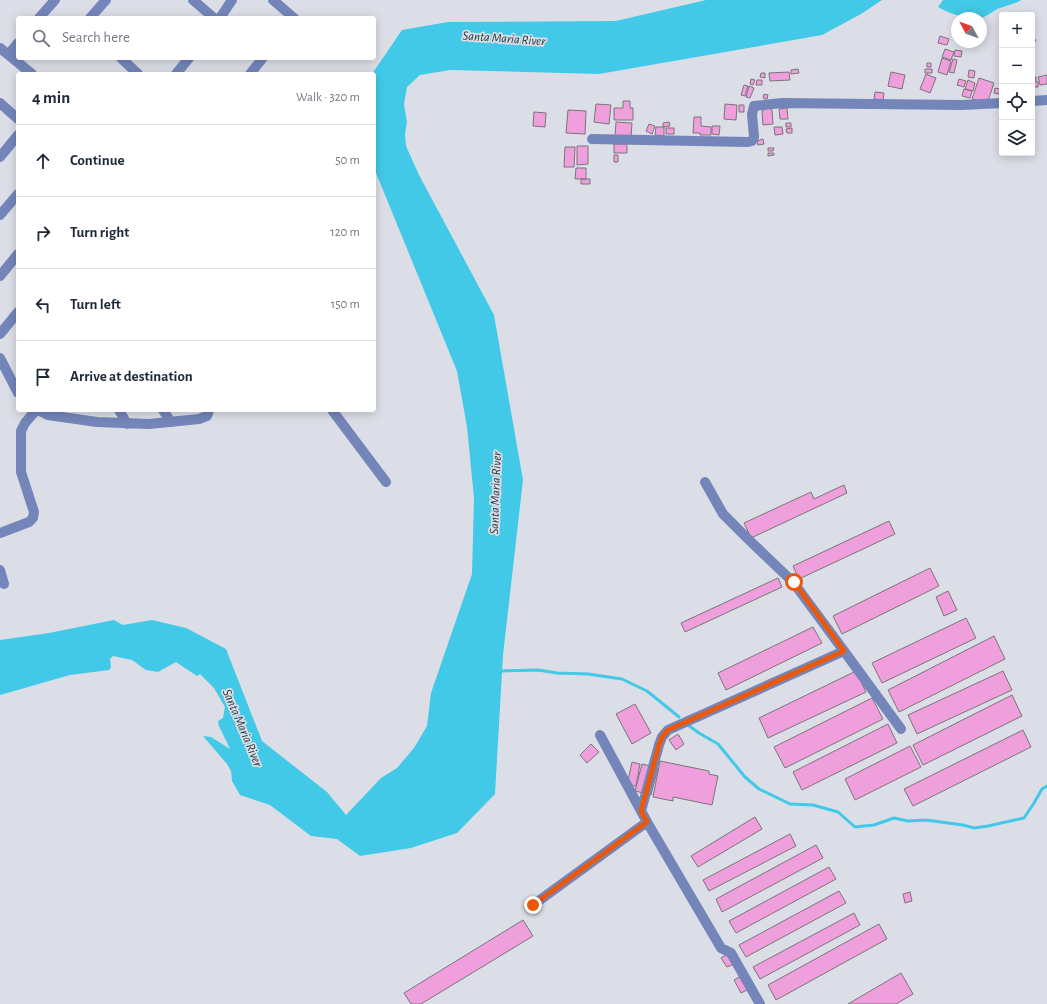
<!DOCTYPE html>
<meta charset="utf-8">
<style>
:root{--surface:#fff;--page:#f2f2f3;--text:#1f2937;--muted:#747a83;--line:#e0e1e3}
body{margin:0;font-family:"Alegreya Sans",sans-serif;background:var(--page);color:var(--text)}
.controls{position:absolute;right:12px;top:12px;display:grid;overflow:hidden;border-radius:4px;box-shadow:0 2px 10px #0003}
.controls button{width:36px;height:36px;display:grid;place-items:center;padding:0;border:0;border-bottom:1px solid var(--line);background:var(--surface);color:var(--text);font:20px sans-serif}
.compass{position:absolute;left:951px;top:12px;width:36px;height:36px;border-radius:50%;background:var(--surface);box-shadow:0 2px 10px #0003;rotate:311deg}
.stop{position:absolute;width:12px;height:12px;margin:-9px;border:3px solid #ea580c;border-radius:50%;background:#fff}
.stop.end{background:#ea580c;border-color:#fff;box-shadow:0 1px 4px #0008}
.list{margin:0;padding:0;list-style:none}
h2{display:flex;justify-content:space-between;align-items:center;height:52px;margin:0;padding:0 16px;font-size:17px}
h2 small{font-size:13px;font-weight:400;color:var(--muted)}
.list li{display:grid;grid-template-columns:26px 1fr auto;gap:12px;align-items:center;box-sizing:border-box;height:72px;padding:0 16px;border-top:1px solid var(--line)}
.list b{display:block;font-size:15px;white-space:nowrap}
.list em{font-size:13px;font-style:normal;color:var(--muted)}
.icon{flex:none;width:22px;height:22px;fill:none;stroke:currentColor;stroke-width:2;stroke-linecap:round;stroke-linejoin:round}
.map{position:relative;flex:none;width:1047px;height:1004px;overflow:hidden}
.search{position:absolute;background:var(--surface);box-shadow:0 2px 10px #0003;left:16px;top:16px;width:360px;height:44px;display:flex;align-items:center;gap:10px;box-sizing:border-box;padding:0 14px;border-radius:4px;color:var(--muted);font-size:15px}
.panel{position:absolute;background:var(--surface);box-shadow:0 2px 10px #0003;left:16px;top:72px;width:360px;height:340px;border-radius:4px}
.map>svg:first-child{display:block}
</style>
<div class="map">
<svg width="1047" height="1004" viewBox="0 0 1047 1004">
<rect width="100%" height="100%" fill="#dbdee6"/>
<path fill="#41c9e7" d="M706 0H882L861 14 822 35 599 74 450 70 420 75 407 87 404 104 407 122 405 134 406 146 419 175 494 315 523 480 503 655 495 794 457 833 411 848 360 856 337 839 311 836 270 805 240 795 232 781 231 771 227 764 203 736 211 737 230 749 219 726 218 721 223 718 225 707 214 688 200 674 197 676 176 662 158 672 146 670 132 660 113 656 110 659 111 667 109 670 70 675 0 695V640L49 633 114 620 123 625 152 620 186 628 226 649 262 741 327 792 346 815 381 778 397 768 414 748 427 726 431 693 472 574 474 498 467 427 457 371 374 168V74H372L402 30 448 22 616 21Z
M943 0H1021L1018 2C1011 4 1004 7 997 9 992 12 986 17 980 18 968 20 948 13 938 7Z"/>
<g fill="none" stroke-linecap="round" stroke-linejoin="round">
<path stroke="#41c9e7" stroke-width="3" d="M499 671 538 670 557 673 588 674 622 679 647 691 679 717
M688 725 699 733 718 744 745 777 759 789 790 804 813 805 838 812 855 827 874 825 894 818 908 821 926 820 963 825 974 828 988 826 1024 818 1034 803 1042 789 1047 786"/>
</g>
<path fill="#ef9fdb" stroke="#7b7479" d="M940 36 949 39 947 45 938 43Z
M1032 38 1036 40 1032 47Z
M945 49 954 52 951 60 942 57Z
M955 50 962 51 961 57 954 56Z
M942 58 951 61 947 75 938 72Z
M953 59 957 60 954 73 949 72Z
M927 63H931V67H927Z
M798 69 799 73 791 74V70Z
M925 69H932V73H925Z
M969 70 975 71 974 78 968 77Z
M789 72 790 80 770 81 769 73Z
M891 72 905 75 902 89 888 86Z
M761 73H765V78L760 77Z
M926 74 936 78 930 93 920 89Z
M1047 75V84L1040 85 1038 77Z
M1032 77H1036V82H1038V87H1032Z
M979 78 994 83 987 104 972 99Z
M751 79 755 80 753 85 750 84Z
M959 79 966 81 964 87 957 85Z
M757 80H762V85H756Z
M968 80 975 83 973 91 965 89Z
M744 85 748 86 745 96 741 95Z
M749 86 754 88 750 98 746 97Z
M995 88 1000 89 999 94 994 93Z
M964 89 972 91 970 98 962 96Z
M875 92 884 93 883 100 874 99Z
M764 94 768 95 767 99 763 98Z
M623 101H630V108H633V120H614V108H623Z
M596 104 611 105 609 124 594 122Z
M725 104 737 105 736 120 724 119Z
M739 105H744V112H739Z
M764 108H770L771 110H772L773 124 763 125 762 111 764 110Z
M787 108 788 119H780L779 109Z
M568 110 586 111 585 134 566 133Z
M534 112 546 113 545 127 533 126Z
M694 117H701V126L711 127V135H700V133H693Z
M616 122 632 123 631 137 615 136Z
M669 122 670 126 663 127V123Z
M786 123H791V127H786Z
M649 124 655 126 652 134 646 131Z
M712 126H720L719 135 712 134Z
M656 127H664V136L655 135Z
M774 127H782L783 134 775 135Z
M666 128H674V134H666Z
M792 128V133H787L786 129Z
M763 139 764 144 758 145 757 141Z
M614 144H627V153H614Z
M577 146H588V164L577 165Z
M565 147H575L574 167H564Z
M768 148H774L773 151H768Z
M768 153H774V155L768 156Z
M614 155H618V162H614Z
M576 168H586V179H575Z
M581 179H590V184H581Z
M844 485 847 493 751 538 744 523 811 492 814 499Z
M889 521 895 534 799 579 793 566Z
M930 568 939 586 842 634 833 616Z
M778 578 782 587 685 632 681 623Z
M948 591 957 610 944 616 936 597Z
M966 618 976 638 882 683 872 663Z
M813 627 822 643 726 690 718 673Z
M994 636 1005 659 899 712 888 690Z
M856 671 866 692 768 738 759 718Z
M1003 671 1012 690 917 734 908 715Z
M1012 695 1022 716 923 765 913 745Z
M872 698 883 719 785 768 774 747Z
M635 704 651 733 632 744 616 714Z
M888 724 897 743 802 790 793 772Z
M1023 730 1031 747 913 806 904 789Z
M678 734 684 744 676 750 669 740Z
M591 744 599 752 587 763 580 755Z
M910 746 921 767 855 800 845 779Z
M660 761 709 771V774L718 776 712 805 673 797V801L653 797Z
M632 762 640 764 636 786 627 785Z
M642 764 658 768 651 795 635 791Z
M755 817 762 829 698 867 691 856Z
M790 834 796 846 709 891 703 880Z
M816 845 823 858 722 912 716 899Z
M829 867 836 879 736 933 729 921Z
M839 891 846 903 746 957 739 945Z
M910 892 912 901 905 903 903 894Z
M854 913 860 925 760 979 753 967Z
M523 920 533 936 421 1004H411L404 993Z
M879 924 887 939 776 1000 768 985Z
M728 954 734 964 727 967 721 958Z
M901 973 913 994 896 1004H848Z
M741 976 749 989 741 993 734 980Z"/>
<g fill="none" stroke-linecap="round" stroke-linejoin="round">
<path stroke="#7385b9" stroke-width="10" d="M193 0 214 18
M273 0 294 18
M39 18 55 0
M90 18 106 0
M220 18 232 0
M0 48 32 74
M9 54 18 43
M121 58 138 74
M176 74 189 58
M250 74 262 59 261 58
M1032 101 1047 100
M0 103 18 119
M592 139 748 142 752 141 754 137 752 114 754 106 782 103 962 105 1002 103
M0 157 18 135
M0 215 18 194
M0 276 18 254
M0 334 18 312
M0 358 18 393
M38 410 48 415 97 422 149 424 199 419 207 416 209 411 208 410
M119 410 127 424
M163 410 171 422
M332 410 386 482
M705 482 723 514 748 539 793 582 844 651
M0 533 29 522 33 518 34 512 21 472V431L25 423 36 410
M0 570 4 584
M600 735 647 822 721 948 731 953 760 1004
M641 811 659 745 662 737 668 730 844 651 901 729
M533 905 647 822"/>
</g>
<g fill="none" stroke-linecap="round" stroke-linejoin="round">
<path stroke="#ea580c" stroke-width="5" d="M533 905 647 822 641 811 659 745 662 737 668 730 844 651 794 582"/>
</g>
<g text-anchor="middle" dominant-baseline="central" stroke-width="3.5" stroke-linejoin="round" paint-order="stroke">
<g font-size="13" font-style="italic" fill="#1f363c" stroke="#dbdee6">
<text transform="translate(504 39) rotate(4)">Santa Maria River</text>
<text transform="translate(496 493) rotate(-88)">Santa Maria River</text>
<text transform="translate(242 728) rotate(67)">Santa Maria River</text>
</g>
</g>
</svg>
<div class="controls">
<button>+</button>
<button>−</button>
<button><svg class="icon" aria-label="locate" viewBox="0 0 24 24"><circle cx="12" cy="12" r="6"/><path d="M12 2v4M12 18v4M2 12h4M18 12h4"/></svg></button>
<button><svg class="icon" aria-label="layers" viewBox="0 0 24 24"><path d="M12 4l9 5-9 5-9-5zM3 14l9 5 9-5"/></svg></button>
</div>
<svg class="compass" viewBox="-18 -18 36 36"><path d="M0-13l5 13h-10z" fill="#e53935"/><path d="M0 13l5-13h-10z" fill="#747a83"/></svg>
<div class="stop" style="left:794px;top:582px"></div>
<div class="stop end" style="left:533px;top:905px"></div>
<div class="search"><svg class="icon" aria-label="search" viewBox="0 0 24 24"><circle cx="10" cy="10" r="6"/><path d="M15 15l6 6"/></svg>Search here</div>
<section class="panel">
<h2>4 min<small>Walk · 320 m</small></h2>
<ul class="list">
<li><svg class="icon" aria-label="ahead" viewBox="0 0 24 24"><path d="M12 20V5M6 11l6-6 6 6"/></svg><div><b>Continue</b></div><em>50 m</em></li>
<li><svg class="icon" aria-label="right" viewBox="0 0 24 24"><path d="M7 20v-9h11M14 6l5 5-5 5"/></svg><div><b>Turn right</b></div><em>120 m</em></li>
<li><svg class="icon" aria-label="left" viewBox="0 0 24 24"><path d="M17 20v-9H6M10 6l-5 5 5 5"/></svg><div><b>Turn left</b></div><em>150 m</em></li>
<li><svg class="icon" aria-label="arrive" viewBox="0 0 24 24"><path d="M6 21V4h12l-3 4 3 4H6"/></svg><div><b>Arrive at destination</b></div></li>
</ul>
</section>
</div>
